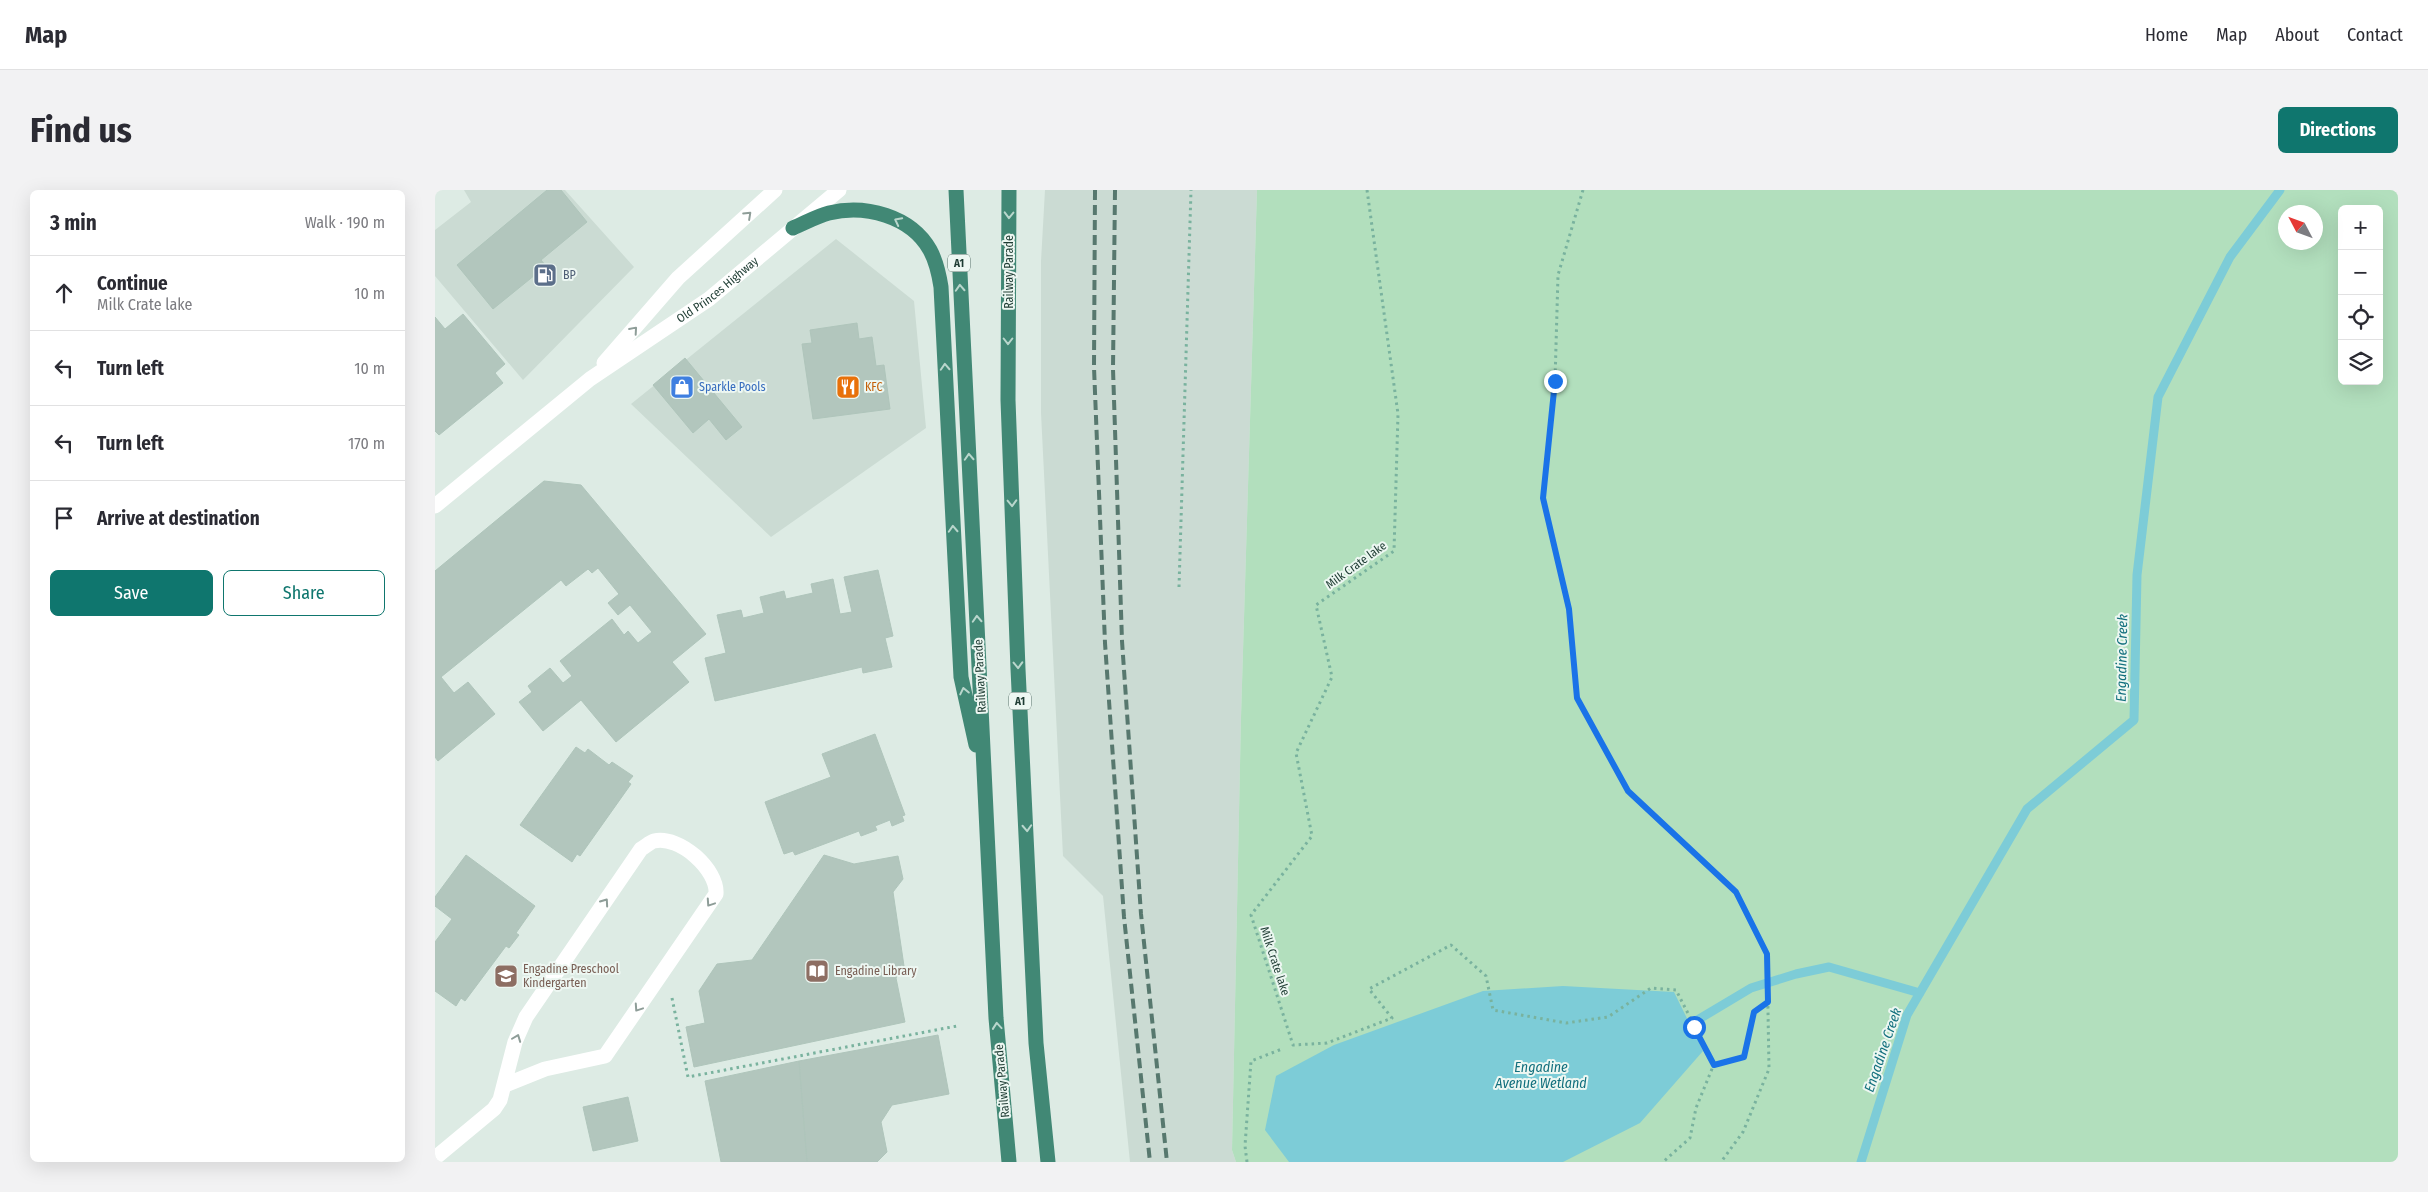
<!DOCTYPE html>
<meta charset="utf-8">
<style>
:root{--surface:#fff;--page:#f2f2f3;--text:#2b2b33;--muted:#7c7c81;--line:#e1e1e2;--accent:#0f766e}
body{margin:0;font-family:"Fira Sans Condensed",sans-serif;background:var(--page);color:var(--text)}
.controls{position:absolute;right:15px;top:15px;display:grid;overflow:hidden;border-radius:8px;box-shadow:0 5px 20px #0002}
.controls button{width:45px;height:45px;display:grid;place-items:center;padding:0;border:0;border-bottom:1px solid var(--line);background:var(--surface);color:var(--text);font:25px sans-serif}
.compass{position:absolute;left:1843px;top:15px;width:45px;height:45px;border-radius:50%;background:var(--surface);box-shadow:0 5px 20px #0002;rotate:311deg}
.stop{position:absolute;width:15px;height:15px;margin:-11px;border:4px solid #1a73e8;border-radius:50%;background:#fff}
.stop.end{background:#1a73e8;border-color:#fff;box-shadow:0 1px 5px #0008}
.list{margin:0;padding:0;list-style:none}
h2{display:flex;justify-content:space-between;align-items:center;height:65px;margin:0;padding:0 20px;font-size:21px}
h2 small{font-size:16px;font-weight:400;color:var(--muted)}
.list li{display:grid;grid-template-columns:32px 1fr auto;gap:15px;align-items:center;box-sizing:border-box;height:75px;padding:0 20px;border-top:1px solid var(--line)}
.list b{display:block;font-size:19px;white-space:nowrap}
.list p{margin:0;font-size:16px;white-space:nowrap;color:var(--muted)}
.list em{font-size:16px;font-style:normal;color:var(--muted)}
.actions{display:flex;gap:10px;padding:15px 20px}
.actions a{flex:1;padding:11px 0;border:1px solid var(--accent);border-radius:8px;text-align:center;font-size:18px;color:var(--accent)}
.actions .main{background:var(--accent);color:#fff}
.icon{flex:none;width:28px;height:28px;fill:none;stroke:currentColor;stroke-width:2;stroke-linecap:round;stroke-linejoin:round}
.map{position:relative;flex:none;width:1963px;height:972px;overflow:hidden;border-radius:8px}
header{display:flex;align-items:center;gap:30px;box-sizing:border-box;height:70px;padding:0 25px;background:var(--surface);border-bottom:1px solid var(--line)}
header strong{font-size:24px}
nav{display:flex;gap:28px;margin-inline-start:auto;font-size:18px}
.intro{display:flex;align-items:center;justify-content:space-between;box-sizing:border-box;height:120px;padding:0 30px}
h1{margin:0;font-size:35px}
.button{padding:12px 22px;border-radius:8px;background:var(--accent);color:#fff;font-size:18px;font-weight:700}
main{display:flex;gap:30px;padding:0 30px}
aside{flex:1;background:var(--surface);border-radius:8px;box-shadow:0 5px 20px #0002}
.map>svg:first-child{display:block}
</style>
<header>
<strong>Map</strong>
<nav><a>Home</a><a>Map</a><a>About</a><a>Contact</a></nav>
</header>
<div class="intro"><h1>Find us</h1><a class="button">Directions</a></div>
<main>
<aside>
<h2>3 min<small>Walk · 190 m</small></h2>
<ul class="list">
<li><svg class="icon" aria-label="ahead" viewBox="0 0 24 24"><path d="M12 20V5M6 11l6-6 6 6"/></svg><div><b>Continue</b><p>Milk Crate lake</p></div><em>10 m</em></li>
<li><svg class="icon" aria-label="left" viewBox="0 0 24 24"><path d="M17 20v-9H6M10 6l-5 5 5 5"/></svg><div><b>Turn left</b></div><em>10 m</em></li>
<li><svg class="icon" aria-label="left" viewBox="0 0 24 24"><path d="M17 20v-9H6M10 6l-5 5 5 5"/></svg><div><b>Turn left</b></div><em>170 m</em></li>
<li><svg class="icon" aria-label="arrive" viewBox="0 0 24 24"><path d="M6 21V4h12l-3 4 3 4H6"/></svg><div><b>Arrive at destination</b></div></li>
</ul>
<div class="actions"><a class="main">Save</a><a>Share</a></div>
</aside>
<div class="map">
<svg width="1963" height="972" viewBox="0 0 1963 972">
<rect width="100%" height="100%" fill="#ddebe4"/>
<path fill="#cbdbd3" d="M29 0H130L199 77 88 190 0 86V40L36 12Z
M610 0H822L806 527 797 960 801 972H695L668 706 628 666 606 223V71Z
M401 49 479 111 491 238 336 347 196 214Z"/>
<path fill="#b2dfbd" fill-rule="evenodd" d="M822 0H1963V972H801L797 960 806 527ZM1907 19H1944V191H1907ZM1850 22H1880V52H1850Z"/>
<path fill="#7dccd7" d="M1128 796 1239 802 1268 861 1205 933 1128 972H854L830 940 841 886 899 855 1048 801Z"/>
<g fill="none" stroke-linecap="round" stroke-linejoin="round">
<path stroke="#7dccd7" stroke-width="9" d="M1254 835 1316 798 1361 784 1394 777 1485 803
M1426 972 1472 825 1592 619 1699 530 1702 385 1723 207 1795 67 1845 0"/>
</g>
<path fill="#b2c6bd" stroke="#afc5bb" d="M112 0H126L152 32 106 70 111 76 58 119 22 75Z
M28 124 70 174 60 183 68 193 4 245 0 241V127L10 139Z
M422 133 424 149 437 147 441 176 449 175 455 219 378 229 367 154 377 153 375 140Z
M250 168 307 237 291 250 274 229 258 243 218 195Z
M109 291 146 295 271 444 237 472 254 492 181 552 146 510 108 541 84 512 97 502 93 496 115 478 128 493 137 486 125 471 177 429 189 445 193 441 203 453 217 442 195 415 183 425 173 413 184 404 163 378 157 383 153 379 131 396 126 390 6 487 19 503 33 492 60 524 3 571 0 567V381Z
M443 380 458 446 450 448 457 477 428 483 427 477 280 511 270 468 291 463 282 425 306 420 308 428 329 423 325 407 349 401 351 409 378 403 376 394 398 389 405 424 417 422 409 387Z
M440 544 470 625 467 626 469 631 457 636 455 630 440 636 442 640 426 646 424 641 360 665 358 661 349 664 330 612 396 587 387 564Z
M141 557 150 563 153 559 174 575 177 572 198 586 193 592 196 594 145 666 142 664 137 672 85 635Z
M31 665 100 716 81 743 84 745 74 758 71 756 30 811 26 808 21 816 0 801V752L17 729 0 716V707Z
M389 665 419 674 463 666 468 689 458 702 469 776 461 788 470 832 259 877 251 837 270 833 264 801 282 774 317 770Z
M503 845 514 904 457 915 446 932 452 962 442 972H372L364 871Z
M364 871 372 972H286L270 891Z
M193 907 203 951 158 961 148 917Z"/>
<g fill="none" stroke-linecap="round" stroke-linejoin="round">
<path stroke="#79b29e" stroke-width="3" stroke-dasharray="2.5 4" stroke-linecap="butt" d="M932 0 963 224 959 361 881 415 897 487 861 563 877 646 816 725 858 855 892 853 957 828 934 799 1016 755 1051 786 1058 820 1131 833 1173 827 1216 798 1241 800 1279 874 1261 918 1255 948 1228 972
M1148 0 1123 85 1120 191 1108 308 1133 419 1143 508 1193 601 1301 702 1332 764 1334 879 1308 942 1286 972
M744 397 756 0
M237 808 253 887 522 836
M1279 875 1309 867 1319 822 1333 812
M812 972 810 956 816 871 847 859"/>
<path stroke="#fff" stroke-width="15" d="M0 968 59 919 65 910 80 852 91 827 206 659C210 657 215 652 219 651 245 645 283 680 281 704L170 866 110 879 70 895"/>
<g stroke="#fff" stroke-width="15">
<path d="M169 173 243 88 340 0"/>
<path id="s1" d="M0 316 155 189 274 109 404 0"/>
</g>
<path stroke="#418875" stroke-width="15" d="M521 0 561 828 574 972
M574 0 573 210 583 479 601 853 613 972
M358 38C370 33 382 26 394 23 430 14 476 26 495 60 501 71 504 84 506 97L526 487 541 555"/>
<path stroke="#57786e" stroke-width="4" stroke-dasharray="10 5" stroke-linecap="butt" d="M660 0 659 177 670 453 689 727 715 972
M680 0 678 179 687 451 706 724 732 972"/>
</g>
<defs><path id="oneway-chevron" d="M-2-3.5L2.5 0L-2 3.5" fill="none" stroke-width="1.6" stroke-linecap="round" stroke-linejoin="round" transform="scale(1.25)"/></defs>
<g stroke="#8e9d98">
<use href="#oneway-chevron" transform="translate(313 25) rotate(-43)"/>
<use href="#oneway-chevron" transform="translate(199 140) rotate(-49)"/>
<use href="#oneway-chevron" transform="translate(170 712) rotate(-55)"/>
<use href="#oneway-chevron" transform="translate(275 713) rotate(124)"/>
<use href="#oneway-chevron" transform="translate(203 818) rotate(124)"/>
<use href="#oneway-chevron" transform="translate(82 848) rotate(-69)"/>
</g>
<g stroke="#b9d6cc">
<use href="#oneway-chevron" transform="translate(574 25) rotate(91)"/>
<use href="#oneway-chevron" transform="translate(463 31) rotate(-153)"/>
<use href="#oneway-chevron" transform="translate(525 98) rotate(-93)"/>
<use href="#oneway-chevron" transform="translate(573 151) rotate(90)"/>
<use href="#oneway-chevron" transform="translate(510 177) rotate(-93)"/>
<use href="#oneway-chevron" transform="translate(534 267) rotate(-93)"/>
<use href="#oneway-chevron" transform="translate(577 313) rotate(88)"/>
<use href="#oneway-chevron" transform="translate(518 339) rotate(-93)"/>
<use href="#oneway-chevron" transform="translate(542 429) rotate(-93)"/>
<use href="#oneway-chevron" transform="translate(583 475) rotate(88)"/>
<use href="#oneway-chevron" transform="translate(529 501) rotate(-102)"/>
<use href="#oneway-chevron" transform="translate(592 638) rotate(87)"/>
<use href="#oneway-chevron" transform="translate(562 836) rotate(-95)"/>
</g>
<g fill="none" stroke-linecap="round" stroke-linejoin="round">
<path stroke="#1a73e8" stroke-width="6" d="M1120 191 1108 308 1134 419 1142 508 1193 601 1301 702 1332 764 1333 812 1319 822 1309 867 1279 875 1259 837"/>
</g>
<defs>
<g id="fuel-square" transform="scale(1.25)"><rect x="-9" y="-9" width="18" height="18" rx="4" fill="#5c6f8a" stroke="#edf7f2"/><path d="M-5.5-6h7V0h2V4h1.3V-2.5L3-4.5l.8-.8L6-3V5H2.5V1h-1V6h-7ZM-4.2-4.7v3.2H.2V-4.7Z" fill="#fff"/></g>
<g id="shop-square" transform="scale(1.25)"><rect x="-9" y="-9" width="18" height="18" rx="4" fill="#3f7fe0" stroke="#edf7f2"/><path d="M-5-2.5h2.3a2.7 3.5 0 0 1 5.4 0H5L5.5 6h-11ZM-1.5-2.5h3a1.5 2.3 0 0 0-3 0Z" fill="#fff"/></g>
<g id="restaurant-square" transform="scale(1.25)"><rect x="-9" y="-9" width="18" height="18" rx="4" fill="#e8710a" stroke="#edf7f2"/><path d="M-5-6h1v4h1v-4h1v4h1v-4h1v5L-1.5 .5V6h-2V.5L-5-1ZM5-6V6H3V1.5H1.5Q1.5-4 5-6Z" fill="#fff"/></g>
<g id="library-square" transform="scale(1.25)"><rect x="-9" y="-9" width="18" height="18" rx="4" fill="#8d6e63" stroke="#edf7f2"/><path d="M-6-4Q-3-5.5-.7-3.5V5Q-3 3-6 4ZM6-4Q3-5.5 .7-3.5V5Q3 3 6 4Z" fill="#fff"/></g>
<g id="school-square" transform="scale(1.25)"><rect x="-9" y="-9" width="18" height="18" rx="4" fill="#8d6e63" stroke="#edf7f2"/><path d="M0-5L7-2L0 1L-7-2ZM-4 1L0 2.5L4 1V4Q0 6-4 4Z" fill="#fff"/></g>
</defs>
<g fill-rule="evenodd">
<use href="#fuel-square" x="110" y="85"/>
<use href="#shop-square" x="247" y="197"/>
<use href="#restaurant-square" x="413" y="197"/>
<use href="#library-square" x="382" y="781"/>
<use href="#school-square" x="71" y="786"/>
</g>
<g text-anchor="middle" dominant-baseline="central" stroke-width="4" stroke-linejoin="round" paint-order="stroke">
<g fill="#edf7f2" stroke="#5b736c" stroke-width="1">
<rect x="513" y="64.5" width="22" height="17" rx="4"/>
<rect x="574" y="502.5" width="22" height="17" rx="4"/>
</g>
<g font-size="11" font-weight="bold" fill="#1d3b32">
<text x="524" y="73">A1</text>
<text x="585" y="511">A1</text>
</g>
<g font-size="12" fill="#1d3b32" stroke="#edf7f2">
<text transform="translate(574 82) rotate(-90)">Railway Parade</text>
<text stroke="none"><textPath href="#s1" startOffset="356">Old Princes Highway</textPath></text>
<text transform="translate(921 375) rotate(-36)">Milk Crate lake</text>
<text transform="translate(545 486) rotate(-93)">Railway Parade</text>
<text transform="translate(840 771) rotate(72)">Milk Crate lake</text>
<text transform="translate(567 891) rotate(-95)">Railway Parade</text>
</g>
<g font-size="12" fill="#4e5e75" stroke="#edf7f2" text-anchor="start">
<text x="128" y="85">BP</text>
</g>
<g font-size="12" fill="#366cbe" stroke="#edf7f2" text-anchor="start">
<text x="264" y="197">Sparkle Pools</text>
</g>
<g font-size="12" fill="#c56008" stroke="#edf7f2" text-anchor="start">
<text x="430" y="197">KFC</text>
</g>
<g font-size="12" fill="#785e54" stroke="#edf7f2" text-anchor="start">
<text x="88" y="779">Engadine Preschool<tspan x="88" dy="14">Kindergarten</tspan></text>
<text x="400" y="781">Engadine Library</text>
</g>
<g font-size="14" font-style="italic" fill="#116f7d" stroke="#edf7f2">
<text transform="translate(1687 468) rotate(-89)">Engadine Creek</text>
<text transform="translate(1448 860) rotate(-71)">Engadine Creek</text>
<text x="1106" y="877">Engadine<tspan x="1106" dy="16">Avenue Wetland</tspan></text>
</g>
</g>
</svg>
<div class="controls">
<button>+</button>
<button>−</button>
<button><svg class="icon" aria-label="locate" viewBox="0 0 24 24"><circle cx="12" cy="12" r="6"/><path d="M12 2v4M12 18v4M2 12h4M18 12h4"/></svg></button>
<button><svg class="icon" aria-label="layers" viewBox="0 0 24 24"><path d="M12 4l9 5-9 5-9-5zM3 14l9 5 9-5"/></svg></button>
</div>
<svg class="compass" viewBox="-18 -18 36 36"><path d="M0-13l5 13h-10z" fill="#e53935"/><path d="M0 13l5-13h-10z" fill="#7c7c81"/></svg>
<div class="stop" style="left:1259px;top:837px"></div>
<div class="stop end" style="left:1120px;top:191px"></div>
</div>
</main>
